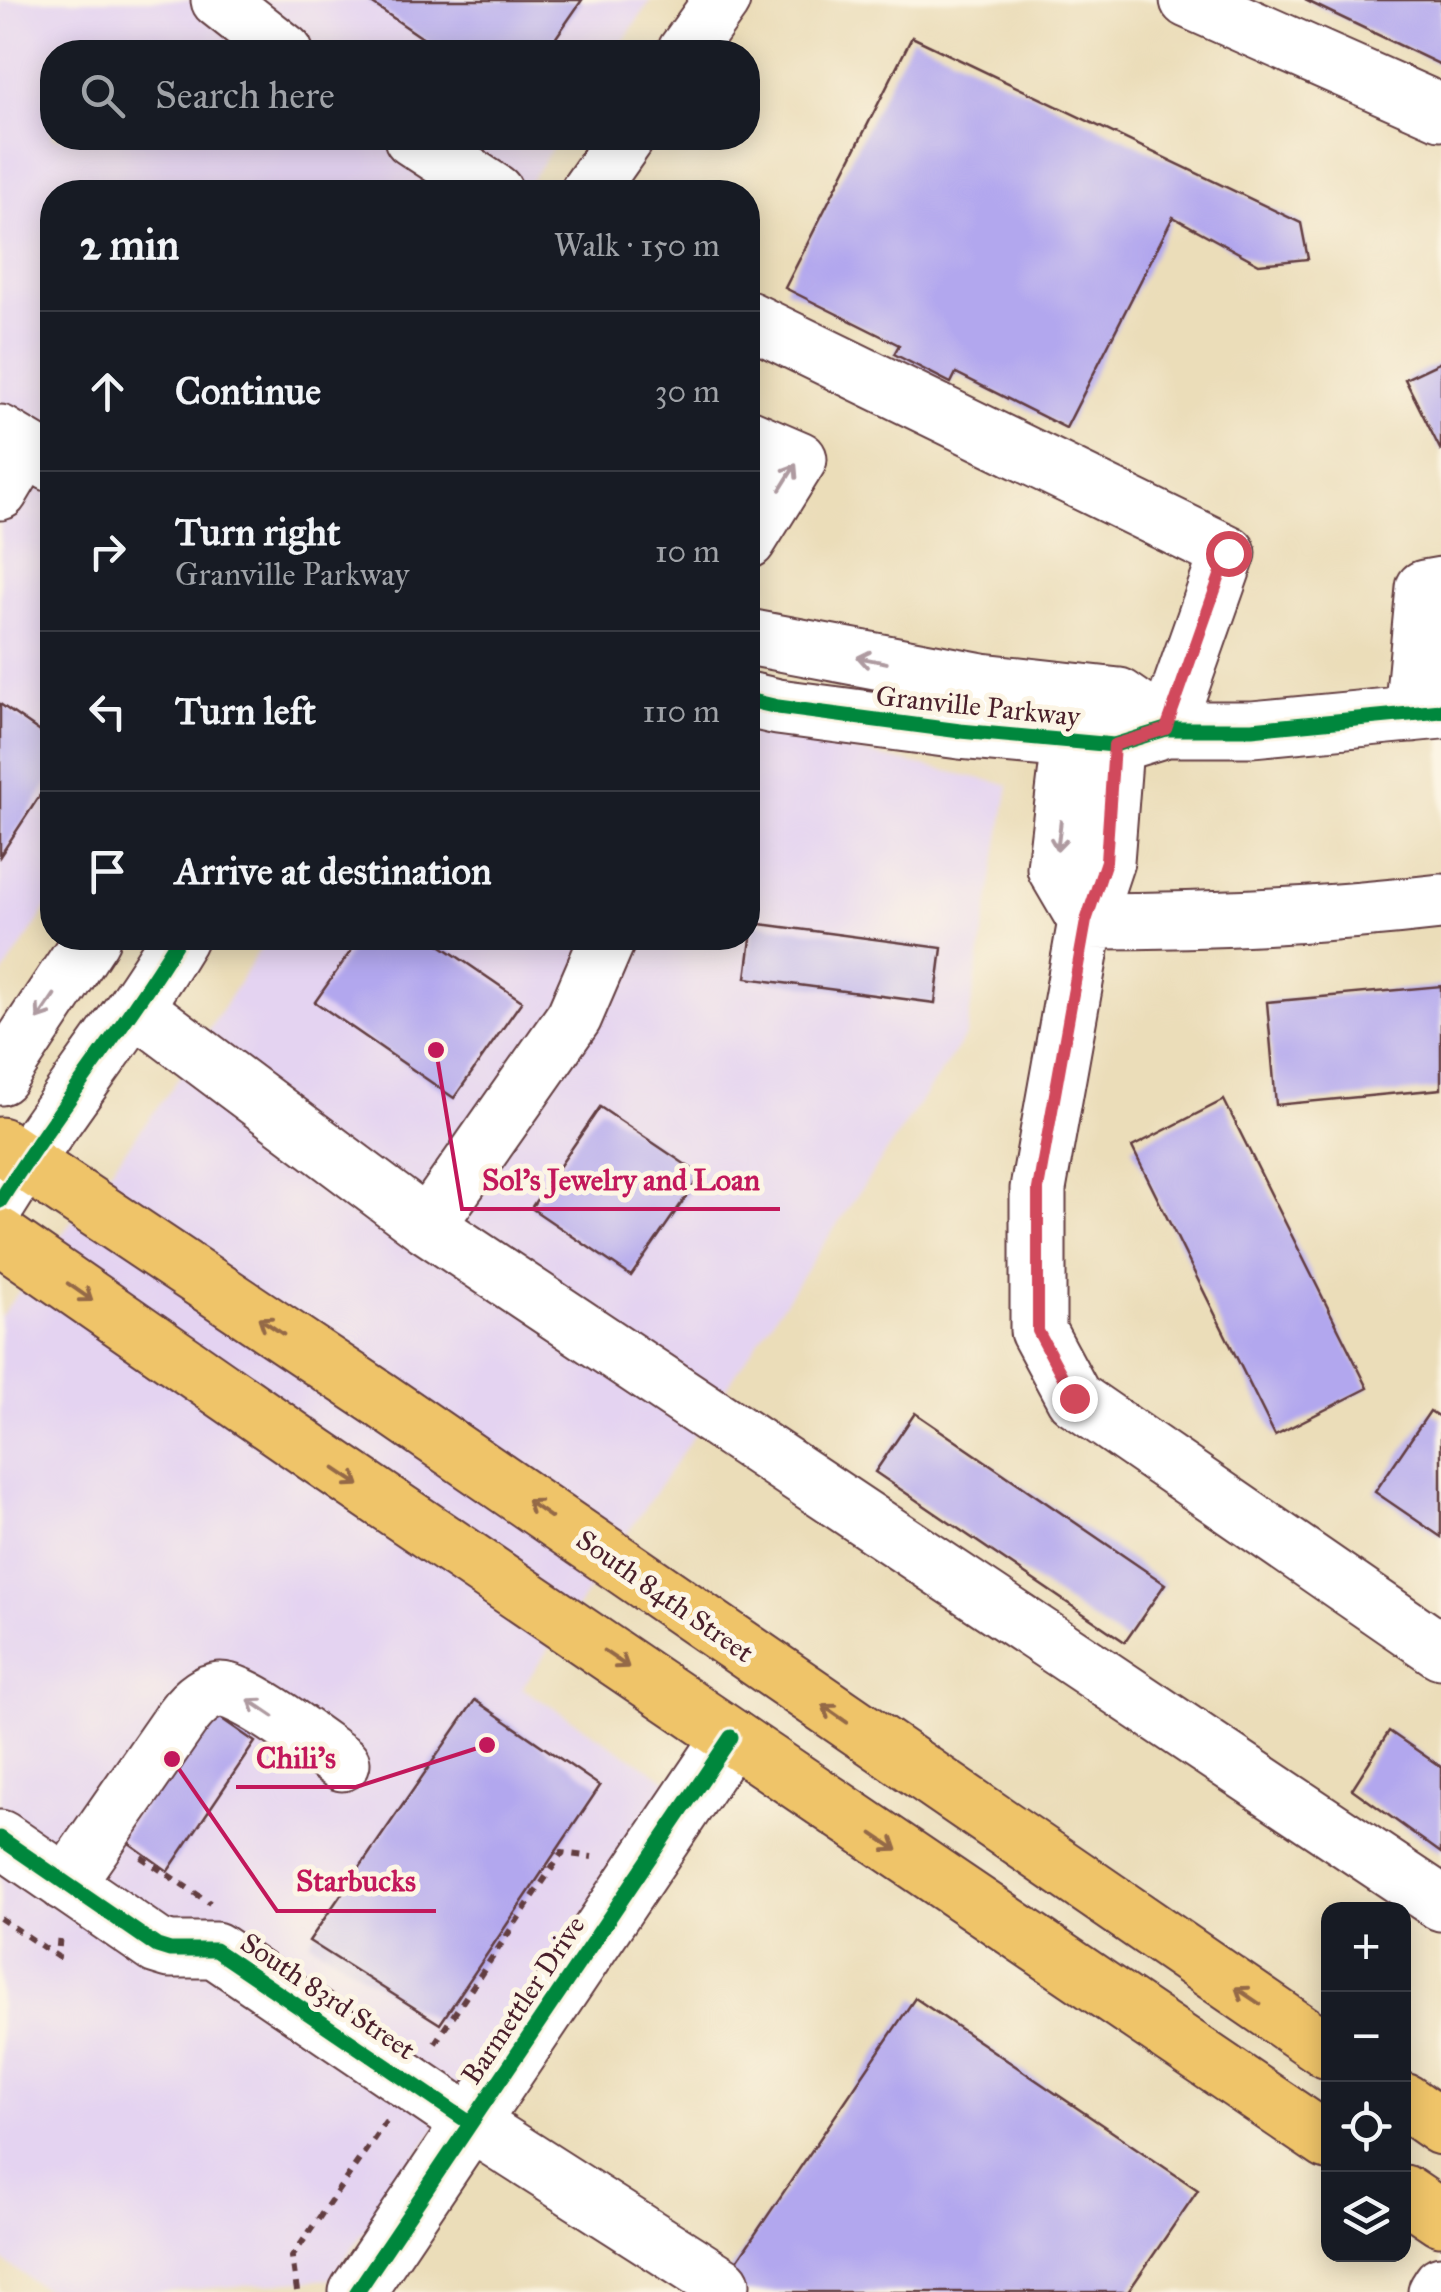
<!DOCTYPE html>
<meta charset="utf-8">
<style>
:root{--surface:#171b24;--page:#20242c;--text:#f1f3f6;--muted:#9ea1a6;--line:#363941}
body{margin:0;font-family:"IM FELL Great Primer",serif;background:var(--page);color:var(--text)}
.controls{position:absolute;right:30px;bottom:30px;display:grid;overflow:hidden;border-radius:20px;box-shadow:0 5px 25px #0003}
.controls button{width:90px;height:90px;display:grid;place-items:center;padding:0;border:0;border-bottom:2px solid var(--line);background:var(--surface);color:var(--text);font:50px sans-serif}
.stop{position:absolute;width:30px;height:30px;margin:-22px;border:8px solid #d1495b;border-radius:50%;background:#fff}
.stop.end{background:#d1495b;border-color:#fff;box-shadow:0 2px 10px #0008}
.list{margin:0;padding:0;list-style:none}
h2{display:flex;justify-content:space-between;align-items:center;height:130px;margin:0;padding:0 40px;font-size:42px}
h2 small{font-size:32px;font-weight:400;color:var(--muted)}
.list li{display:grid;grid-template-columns:65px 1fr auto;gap:30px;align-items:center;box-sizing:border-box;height:160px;padding:0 40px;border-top:2px solid var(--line)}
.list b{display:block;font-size:38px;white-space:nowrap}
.list p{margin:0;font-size:32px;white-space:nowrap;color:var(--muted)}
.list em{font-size:32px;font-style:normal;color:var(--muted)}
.icon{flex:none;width:55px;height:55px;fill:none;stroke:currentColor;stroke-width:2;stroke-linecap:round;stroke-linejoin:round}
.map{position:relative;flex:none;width:1441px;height:2292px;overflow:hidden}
.search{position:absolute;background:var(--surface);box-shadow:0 5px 25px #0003;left:40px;top:40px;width:720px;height:110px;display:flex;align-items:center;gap:25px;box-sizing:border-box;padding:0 35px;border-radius:40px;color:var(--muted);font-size:38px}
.panel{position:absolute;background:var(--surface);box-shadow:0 5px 25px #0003;left:40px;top:180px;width:720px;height:770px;border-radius:40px}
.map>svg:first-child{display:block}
</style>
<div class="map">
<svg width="1441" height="2292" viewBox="0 0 1441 2292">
<rect width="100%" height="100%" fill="#fcf5e5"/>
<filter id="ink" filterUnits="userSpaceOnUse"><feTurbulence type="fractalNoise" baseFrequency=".01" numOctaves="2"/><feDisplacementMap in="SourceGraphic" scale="20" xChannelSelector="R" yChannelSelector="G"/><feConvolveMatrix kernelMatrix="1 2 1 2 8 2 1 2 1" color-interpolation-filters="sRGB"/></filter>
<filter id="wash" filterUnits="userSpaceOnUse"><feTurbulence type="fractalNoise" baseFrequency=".0048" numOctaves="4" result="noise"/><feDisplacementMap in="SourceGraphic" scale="40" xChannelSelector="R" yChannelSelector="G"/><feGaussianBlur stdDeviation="2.25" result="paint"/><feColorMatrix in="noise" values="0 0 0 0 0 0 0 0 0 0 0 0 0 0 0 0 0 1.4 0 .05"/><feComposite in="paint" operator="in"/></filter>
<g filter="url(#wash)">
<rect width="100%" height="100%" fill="#ebddb9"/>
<path fill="#e4d3f1" d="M0 0H651L616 52H52V138H559L523 192H52V900L0 979Z
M748 727 1009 785 966 1035 522 1688 675 1785 331 2279 159 2292H48L0 2258V1317L172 1088 267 938H748Z"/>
<g id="blocks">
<path fill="#b2a7ee" d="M367 0H582L546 52H443Z
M1305 0H1441V65Z
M912 37 1301 223 1308 259 1259 264 1173 217 1066 428 956 373 951 383 894 354 899 345 785 288Z
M1441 362V451L1405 379Z
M0 704 52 740V777L0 856Z
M753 923 942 948 935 1003 746 978Z
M360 938H430L522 1001 454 1098 315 1002Z
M1441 986V1089L1276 1105 1267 1002Z
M1224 1100 1368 1388 1275 1435 1132 1147Z
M600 1107 701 1175 631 1276 531 1208Z
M1430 1411 1441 1418V1537L1375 1492Z
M915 1413 1165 1584 1125 1642 875 1472Z
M475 1700 600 1786 440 2024 309 1941Z
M209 1710 255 1742 168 1871 122 1838Z
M1389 1731 1441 1767V1853L1352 1789Z
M915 1998 1198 2190 1128 2292H716Z"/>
</g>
</g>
<g filter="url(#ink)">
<use href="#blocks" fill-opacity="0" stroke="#623c40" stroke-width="2.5"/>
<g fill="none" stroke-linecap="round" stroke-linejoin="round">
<g stroke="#623c40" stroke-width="59">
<path id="minor" d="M219 0 285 52
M1188 0 1441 112
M685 52 722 0
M412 138 495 192
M588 192 626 138
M748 319 1228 553 1166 729
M0 433 52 464
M748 437 799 459 748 541
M0 492 25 450
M748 637 982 681 1119 696 1148 716
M1119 696 1106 861 1086 921 1038 1189V1331L1074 1398 1441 1651
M748 700 778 707 960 731 1114 745 1166 729H1252L1441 711
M1074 709 1055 868 1086 921
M1412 714 1424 588 1441 585
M1086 921C1205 921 1322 916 1441 902
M136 1008 427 1226 1441 1903
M0 1077 92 938
M0 1201C56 1111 124 1029 179 938
M427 1226 574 1017 608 938
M0 1838 157 1946 170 1950H215L470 2123 722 2284
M66 1884 182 1717C191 1705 203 1692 219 1690 242 1687 319 1747 342 1763
M357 2292 731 1737
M1436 2292 1441 2284"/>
</g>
<g stroke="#623c40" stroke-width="59">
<path id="major" d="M0 1145 378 1398 1328 2051
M0 1236 316 1455 1328 2142
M1404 2101 1441 2127
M1404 2193 1441 2218"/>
</g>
<path stroke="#623c40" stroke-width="6" stroke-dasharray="8 8" stroke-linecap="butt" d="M141 1857 210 1903
M0 1918 58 1957 60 1933
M435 2043 562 1853 592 1857
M297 2291 292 2257 386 2121"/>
<use href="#minor" stroke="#fff" stroke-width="55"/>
<use href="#major" stroke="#efc469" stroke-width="55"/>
<g stroke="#fcf5e5" stroke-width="21">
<path id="cycleway" d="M748 700 778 707 960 731 1114 745 1166 729H1252L1441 711
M0 1201C56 1111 124 1029 179 938
M0 1838 157 1946 170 1950H215L470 2123
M357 2292 731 1737"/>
</g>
<use href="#cycleway" stroke="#00873e" stroke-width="15"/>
</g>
<defs><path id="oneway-shaft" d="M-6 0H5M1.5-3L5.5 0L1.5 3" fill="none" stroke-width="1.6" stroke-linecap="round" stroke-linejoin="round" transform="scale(2.5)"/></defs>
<g stroke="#ae9aa0">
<use href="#oneway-shaft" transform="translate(788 477) rotate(-58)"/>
<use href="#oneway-shaft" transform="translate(872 660) rotate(-169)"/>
<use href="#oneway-shaft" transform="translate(1059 836) rotate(97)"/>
<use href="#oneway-shaft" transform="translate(46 1007) rotate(124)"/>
<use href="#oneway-shaft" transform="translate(261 1708) rotate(-146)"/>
</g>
<g stroke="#946947">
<use href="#oneway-shaft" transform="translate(80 1292) rotate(35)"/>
<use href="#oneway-shaft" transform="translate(271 1326) rotate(-146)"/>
<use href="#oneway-shaft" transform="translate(347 1477) rotate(34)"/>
<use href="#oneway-shaft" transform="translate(539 1509) rotate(-145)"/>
<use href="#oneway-shaft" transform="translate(616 1659) rotate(34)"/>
<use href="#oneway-shaft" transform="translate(835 1714) rotate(-145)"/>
<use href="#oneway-shaft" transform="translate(885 1842) rotate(34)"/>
<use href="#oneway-shaft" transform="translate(1248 1996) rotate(-146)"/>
</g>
</g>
<g fill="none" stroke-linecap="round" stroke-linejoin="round" filter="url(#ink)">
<path stroke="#d1495b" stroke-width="12" d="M1074 1398 1038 1331V1189L1086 921 1106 861 1114 745 1166 729 1228 553"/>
</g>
<g text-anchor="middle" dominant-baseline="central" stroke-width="10" stroke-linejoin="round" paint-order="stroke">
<g font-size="28" fill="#4a1f2b" stroke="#fcf5e5">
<text transform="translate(978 706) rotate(6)">Granville Parkway</text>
<text transform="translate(665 1596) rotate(35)">South 84th Street</text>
<text transform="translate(328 1996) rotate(34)">South 83rd Street</text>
<text transform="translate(523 2000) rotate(-56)">Barmettler Drive</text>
</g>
</g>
<path fill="none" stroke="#c2185b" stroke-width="4" d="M436 1050L462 1209H780M487 1745L356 1787H236M172 1759L277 1911H436"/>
<g fill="#c2185b" stroke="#fcf5e5" stroke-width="4">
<circle cx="436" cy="1050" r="10"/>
<circle cx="487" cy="1745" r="10"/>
<circle cx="172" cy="1759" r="10"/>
</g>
<g font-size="30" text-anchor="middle" font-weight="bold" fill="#c2185b" stroke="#fcf5e5" stroke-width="10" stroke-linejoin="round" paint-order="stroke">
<text x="621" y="1190">Sol's Jewelry and Loan</text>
<text x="296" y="1768">Chili's</text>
<text x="356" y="1891">Starbucks</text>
</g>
</svg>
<div class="controls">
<button>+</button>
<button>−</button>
<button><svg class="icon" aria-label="locate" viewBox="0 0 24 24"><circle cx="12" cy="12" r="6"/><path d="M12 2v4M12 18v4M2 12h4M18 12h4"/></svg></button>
<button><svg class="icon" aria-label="layers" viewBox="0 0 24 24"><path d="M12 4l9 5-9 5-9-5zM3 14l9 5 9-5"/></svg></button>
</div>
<div class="stop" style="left:1228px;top:553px"></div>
<div class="stop end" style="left:1074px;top:1398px"></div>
<div class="search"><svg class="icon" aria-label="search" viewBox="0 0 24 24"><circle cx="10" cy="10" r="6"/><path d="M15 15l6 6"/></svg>Search here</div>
<section class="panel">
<h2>2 min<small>Walk · 150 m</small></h2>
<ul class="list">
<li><svg class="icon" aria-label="ahead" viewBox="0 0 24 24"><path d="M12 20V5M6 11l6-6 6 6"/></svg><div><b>Continue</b></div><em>30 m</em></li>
<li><svg class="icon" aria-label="right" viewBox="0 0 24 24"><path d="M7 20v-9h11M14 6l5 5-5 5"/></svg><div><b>Turn right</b><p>Granville Parkway</p></div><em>10 m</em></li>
<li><svg class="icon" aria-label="left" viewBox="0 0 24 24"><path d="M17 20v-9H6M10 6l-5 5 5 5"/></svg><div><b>Turn left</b></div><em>110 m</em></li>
<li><svg class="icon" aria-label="arrive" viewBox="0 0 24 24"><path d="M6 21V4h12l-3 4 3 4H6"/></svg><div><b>Arrive at destination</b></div></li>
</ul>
</section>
</div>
